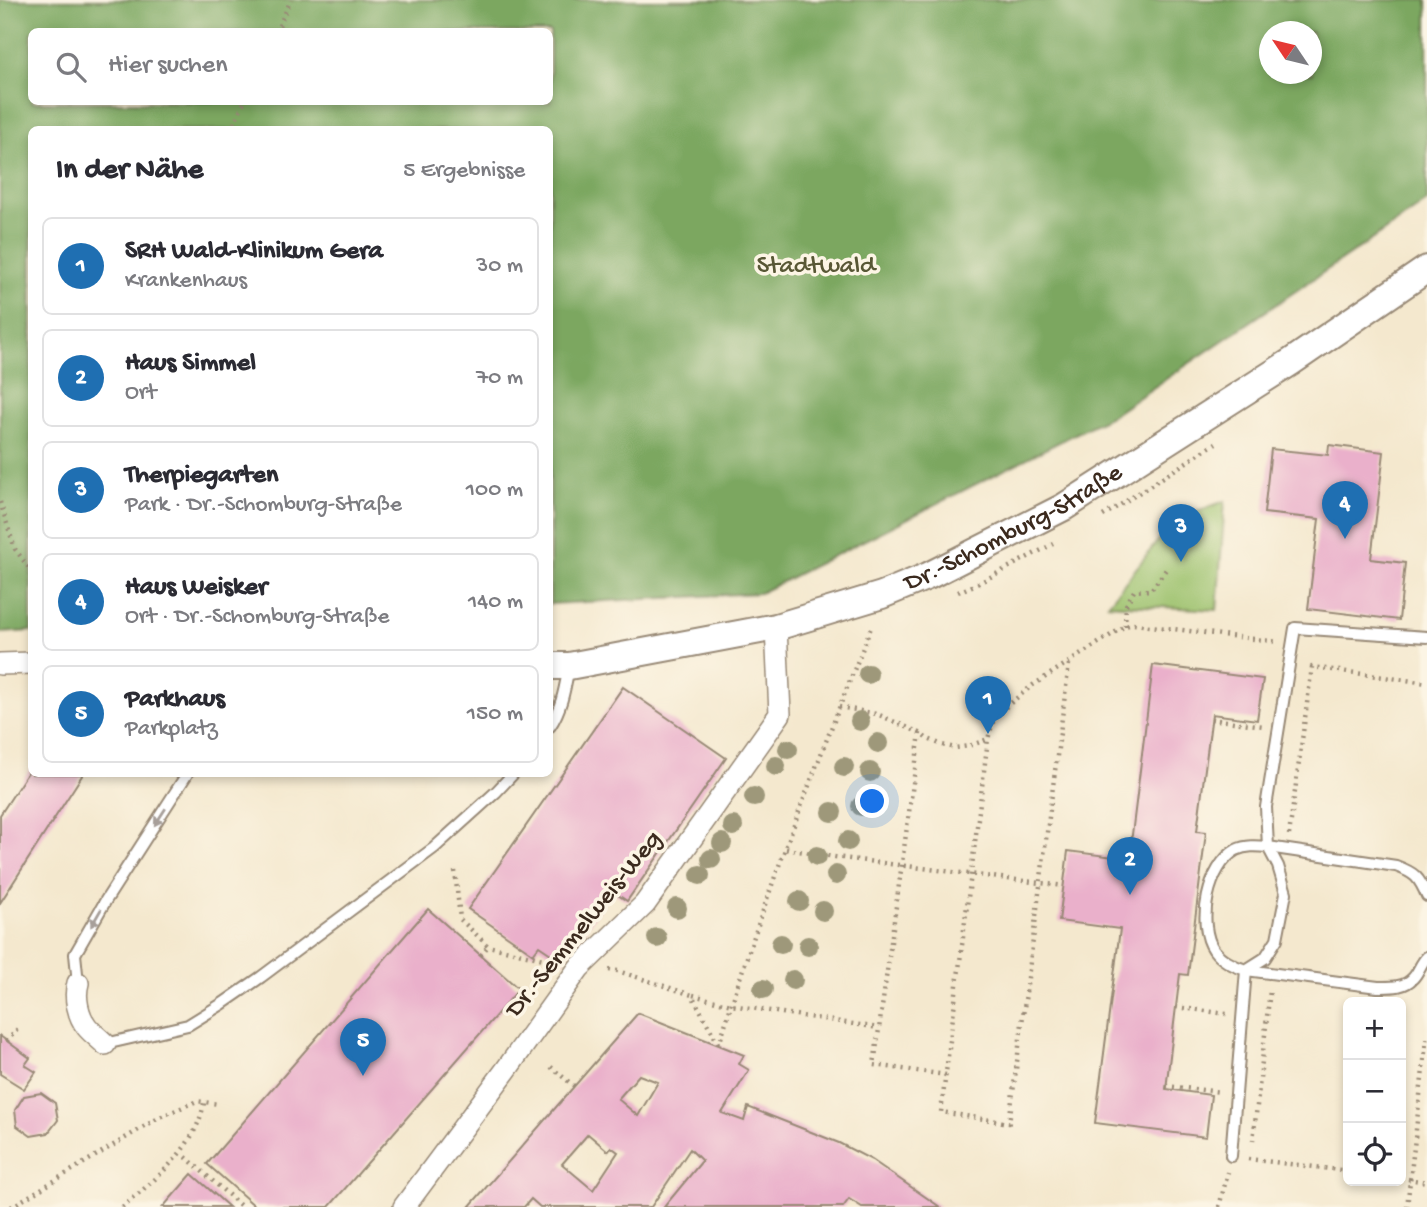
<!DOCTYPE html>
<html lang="de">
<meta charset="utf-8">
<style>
:root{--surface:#fff;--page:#f2f2f3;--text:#2b2b33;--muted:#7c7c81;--line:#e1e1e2;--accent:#1f6fb2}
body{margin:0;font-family:"Gochi Hand",sans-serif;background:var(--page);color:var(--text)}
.controls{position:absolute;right:21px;bottom:21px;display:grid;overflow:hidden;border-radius:10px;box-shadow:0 4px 10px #0003}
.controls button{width:63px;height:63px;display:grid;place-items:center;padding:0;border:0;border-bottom:2px solid var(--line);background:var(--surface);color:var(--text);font:35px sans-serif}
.compass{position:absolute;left:1259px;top:21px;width:63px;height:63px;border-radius:50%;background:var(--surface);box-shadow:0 4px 10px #0003;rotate:305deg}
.you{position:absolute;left:873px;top:802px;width:24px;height:24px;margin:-18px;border:5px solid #fff;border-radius:50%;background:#1a73e8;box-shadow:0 0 0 10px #1a73e833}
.badge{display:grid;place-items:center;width:46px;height:46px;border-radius:50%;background:var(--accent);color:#fff;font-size:23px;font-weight:700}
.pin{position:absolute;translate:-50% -58px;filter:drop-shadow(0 2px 4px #0008)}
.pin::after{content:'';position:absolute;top:37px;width:24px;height:21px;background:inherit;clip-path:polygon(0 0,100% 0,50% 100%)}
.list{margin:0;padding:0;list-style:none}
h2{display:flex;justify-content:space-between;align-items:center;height:91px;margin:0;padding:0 28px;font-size:30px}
h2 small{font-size:23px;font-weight:400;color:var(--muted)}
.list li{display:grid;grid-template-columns:46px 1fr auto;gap:21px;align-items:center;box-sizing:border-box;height:98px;margin:0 14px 14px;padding:0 14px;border:2px solid var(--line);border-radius:10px}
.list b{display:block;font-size:26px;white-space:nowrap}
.list p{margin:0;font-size:23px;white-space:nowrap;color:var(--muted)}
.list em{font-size:23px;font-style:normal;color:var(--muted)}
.icon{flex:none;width:38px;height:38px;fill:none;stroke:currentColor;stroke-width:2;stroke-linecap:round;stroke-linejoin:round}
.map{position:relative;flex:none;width:1427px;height:1207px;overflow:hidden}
.search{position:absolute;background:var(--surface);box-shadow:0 4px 10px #0003;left:28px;top:28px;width:525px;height:77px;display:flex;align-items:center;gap:18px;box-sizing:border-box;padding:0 24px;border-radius:10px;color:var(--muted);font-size:26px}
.panel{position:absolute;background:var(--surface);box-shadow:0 4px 10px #0003;left:28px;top:126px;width:525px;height:651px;border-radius:10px}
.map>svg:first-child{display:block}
</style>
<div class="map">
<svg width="1427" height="1207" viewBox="0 0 1427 1207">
<rect width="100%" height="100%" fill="#fcf5e5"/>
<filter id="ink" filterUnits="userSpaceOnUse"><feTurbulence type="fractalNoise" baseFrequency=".0143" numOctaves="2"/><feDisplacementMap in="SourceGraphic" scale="14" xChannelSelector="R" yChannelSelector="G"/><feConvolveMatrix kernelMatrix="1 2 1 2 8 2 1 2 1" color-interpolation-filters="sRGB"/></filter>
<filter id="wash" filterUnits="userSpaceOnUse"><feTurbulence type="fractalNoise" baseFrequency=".00686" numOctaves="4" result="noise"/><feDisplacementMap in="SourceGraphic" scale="28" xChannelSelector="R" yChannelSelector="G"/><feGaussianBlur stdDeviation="1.57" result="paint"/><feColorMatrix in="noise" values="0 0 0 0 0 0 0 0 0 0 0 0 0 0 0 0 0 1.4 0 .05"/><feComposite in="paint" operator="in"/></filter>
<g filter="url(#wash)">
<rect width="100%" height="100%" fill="#f4e8ce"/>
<path fill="#9bc16c" stroke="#6b7645" stroke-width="2" d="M1225 501 1217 610 1108 604 1175 519Z"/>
<path fill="#7ca760" stroke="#5c683f" stroke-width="2" fill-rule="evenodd" d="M0 0H1427V202L1113 415 760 593 550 604V130H32L31 631 0 633ZM32 32H550V102H32ZM1270 32H1312V74H1270Z"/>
<g id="blocks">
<path fill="#eab0cb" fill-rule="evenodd" d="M1329 445 1384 452 1371 559 1405 563 1399 620 1308 609 1319 519 1264 513 1271 449 1328 455Z
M1153 665 1263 679 1257 720 1212 714 1197 831 1206 832 1188 975 1180 974 1166 1089 1211 1095 1206 1137 1095 1123 1120 929 1059 921 1068 851 1129 859Z
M623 687 726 758 627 901 612 891 563 962 539 946 533 954 468 909Z
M32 766V774H83L0 903V815Z
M428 909 519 989 329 1207H256L207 1164Z
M638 1013 744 1055 739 1064 749 1070 722 1113 744 1121 748 1107 839 1143 872 1160 940 1207H862L849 1199 843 1207H664L702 1161 690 1149 651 1207H540L531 1199 524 1207H469ZM639 1075 658 1082 638 1116 618 1099ZM588 1134 608 1151 611 1147 618 1152 593 1190 562 1164Z
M0 1036 30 1058 25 1065 36 1072 24 1089 0 1074Z
M41 1093 55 1103 58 1120 48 1133 31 1136 17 1126 15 1110 24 1096Z
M192 1174 229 1207H163Z"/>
</g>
</g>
<g filter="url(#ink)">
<use href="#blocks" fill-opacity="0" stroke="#988976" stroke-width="2"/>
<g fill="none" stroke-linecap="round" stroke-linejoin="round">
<g stroke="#988976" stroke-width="14">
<path id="service" d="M550 726C562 708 565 687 569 666
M1268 847 1278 866 1286 893 1277 939 1265 958 1246 970 1378 987C1391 987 1404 988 1413 978 1419 972 1420 964 1427 957
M1268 847 1396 866C1415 873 1419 877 1427 896
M78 983 75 954 106 900 187 774
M105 1044 188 1025 222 1004 261 977 434 848 496 792 513 774
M1231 1156 1246 970C1233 966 1222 961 1214 950 1196 924 1208 866 1236 850 1246 845 1257 846 1268 847L1266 807 1295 628 1427 637"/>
</g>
<g stroke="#988976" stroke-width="24">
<path id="minor" d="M0 664 32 663
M78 983C74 997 78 1016 87 1027 92 1033 99 1038 105 1044
M404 1207 506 1070 579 968 645 904 780 714 776 627"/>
</g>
<g stroke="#988976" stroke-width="30">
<g id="tertiary">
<path id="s1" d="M550 666H569L776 627 882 595 928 576 1064 507 1291 362 1427 269"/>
</g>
</g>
<path stroke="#988976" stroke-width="4.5" stroke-dasharray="2 5" stroke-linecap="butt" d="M276 32 291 0
M231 130 244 102
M0 502 15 549 32 572
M1103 516 1216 443
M958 592 979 583 1053 544
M1125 626 1126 605 1134 591 1151 590 1167 568
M1069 664 1009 1123 941 1112 988 739 994 718 1008 705 1033 685 1125 626 1134 624 1278 642
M839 707 877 714 920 733 926 738 942 745 955 748 969 746 988 739
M1211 719 1264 726
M920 733 874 1065 946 1075
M1289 835 1312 667 1427 683
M786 849 835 857 1064 886
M455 871 460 919 488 946 556 962
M481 955 488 946
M609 970 618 971 692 995 719 1045
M693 995 731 1005 879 1028
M1176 1007 1227 1014
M7 1041 20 1026
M719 1045C762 902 817 763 872 625
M551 1067 574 1086
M1166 1086 1221 1092
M1253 1141 1270 990
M186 1157 242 1207
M1248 1159 1348 1171
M1401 1178 1427 1182
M11 1207 160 1117 197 1101 218 1104
M122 1207C155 1180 196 1148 204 1103
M252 1207 254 1205
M1219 1207 1228 1172
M1407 1207 1427 1035"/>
<use href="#service" stroke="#fff" stroke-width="10"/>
<use href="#minor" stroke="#fff" stroke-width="21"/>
<use href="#tertiary" stroke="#fff" stroke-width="26"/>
</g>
<g fill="#9e987a">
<circle cx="868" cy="674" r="10"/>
<circle cx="860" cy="721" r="10"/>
<circle cx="878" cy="743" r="10"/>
<circle cx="788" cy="749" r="10"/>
<circle cx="776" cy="766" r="10"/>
<circle cx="844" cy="767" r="10"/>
<circle cx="870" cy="772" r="10"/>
<circle cx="754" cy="797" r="10"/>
<circle cx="861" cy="806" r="10"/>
<circle cx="832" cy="812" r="10"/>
<circle cx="733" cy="826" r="10"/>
<circle cx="848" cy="841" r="10"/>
<circle cx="722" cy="843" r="10"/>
<circle cx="817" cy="856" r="10"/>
<circle cx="711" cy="859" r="10"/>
<circle cx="700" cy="875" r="10"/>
<circle cx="836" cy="875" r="10"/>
<circle cx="799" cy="901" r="10"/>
<circle cx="677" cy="908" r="10"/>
<circle cx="823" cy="911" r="10"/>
<circle cx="657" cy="938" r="10"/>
<circle cx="781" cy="944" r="10"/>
<circle cx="808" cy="946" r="10"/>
<circle cx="793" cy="980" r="10"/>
<circle cx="763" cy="989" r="10"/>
</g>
<defs><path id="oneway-solid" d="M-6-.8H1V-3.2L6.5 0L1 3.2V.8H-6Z" transform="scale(1.75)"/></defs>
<g fill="#a79f9a">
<use href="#oneway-solid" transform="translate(160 817) rotate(123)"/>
<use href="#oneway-solid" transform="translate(96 918) rotate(120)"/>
</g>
</g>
<g text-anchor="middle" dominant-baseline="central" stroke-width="7" stroke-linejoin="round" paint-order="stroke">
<g font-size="26" fill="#585735" stroke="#fcf5e5">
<text x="816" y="267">Stadtwald</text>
</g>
<g font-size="26" fill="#3b2a1e" stroke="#fcf5e5">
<text stroke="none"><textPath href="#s1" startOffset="488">Dr.-Schomburg-Straße</textPath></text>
<text transform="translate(585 925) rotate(-51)">Dr.-Semmelweis-Weg</text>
</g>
</g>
</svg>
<div class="controls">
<button>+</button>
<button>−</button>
<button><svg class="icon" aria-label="locate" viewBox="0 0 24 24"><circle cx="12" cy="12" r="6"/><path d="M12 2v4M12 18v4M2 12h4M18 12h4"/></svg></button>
</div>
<svg class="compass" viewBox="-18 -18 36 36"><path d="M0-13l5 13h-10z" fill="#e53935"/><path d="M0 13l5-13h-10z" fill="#7c7c81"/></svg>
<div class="you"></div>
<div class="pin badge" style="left:988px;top:734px">1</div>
<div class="pin badge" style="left:1130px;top:895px">2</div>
<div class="pin badge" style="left:1181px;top:562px">3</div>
<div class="pin badge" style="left:1345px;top:539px">4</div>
<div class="pin badge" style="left:363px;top:1076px">5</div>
<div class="search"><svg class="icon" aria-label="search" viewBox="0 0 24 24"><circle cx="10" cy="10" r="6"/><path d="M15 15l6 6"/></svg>Hier suchen</div>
<section class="panel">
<h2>In der Nähe<small>5 Ergebnisse</small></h2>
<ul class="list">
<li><span class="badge">1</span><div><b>SRH Wald-Klinikum Gera</b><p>Krankenhaus</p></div><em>30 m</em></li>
<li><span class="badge">2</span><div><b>Haus Simmel</b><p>Ort</p></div><em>70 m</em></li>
<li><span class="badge">3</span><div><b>Therpiegarten</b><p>Park · Dr.-Schomburg-Straße</p></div><em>100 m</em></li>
<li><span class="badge">4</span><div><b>Haus Weisker</b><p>Ort · Dr.-Schomburg-Straße</p></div><em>140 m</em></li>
<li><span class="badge">5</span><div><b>Parkhaus</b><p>Parkplatz</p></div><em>150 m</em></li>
</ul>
</section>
</div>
